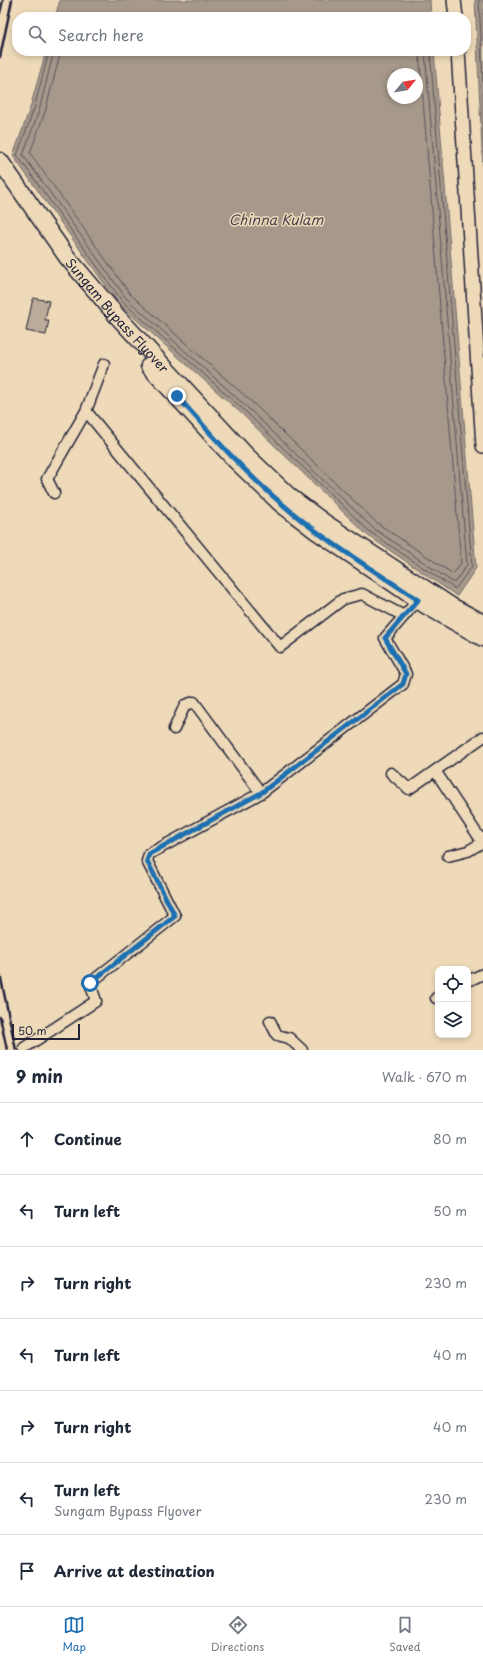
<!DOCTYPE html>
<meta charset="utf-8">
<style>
:root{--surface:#fff;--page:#f6f6f7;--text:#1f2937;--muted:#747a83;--line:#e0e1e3;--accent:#1f6fb2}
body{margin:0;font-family:"Playpen Sans",sans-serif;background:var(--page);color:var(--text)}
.controls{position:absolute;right:12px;bottom:12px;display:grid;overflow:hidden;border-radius:8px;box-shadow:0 2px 6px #0003}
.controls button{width:36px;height:36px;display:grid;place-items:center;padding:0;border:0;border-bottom:1px solid var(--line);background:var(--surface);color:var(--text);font:20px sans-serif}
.compass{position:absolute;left:387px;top:68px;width:36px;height:36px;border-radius:50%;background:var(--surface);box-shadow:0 2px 6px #0003;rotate:60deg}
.scale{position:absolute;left:12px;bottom:10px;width:68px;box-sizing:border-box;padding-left:4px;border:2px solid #22223b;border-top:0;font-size:11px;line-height:14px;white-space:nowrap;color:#22223b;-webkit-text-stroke:3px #eedab8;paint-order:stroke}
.stop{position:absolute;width:12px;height:12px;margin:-9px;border:3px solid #1f6fb2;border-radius:50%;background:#fff}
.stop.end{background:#1f6fb2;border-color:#fff;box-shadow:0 1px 4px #0008}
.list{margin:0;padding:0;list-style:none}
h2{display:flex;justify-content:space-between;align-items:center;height:52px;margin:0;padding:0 16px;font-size:17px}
h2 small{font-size:13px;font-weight:400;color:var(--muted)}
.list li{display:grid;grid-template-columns:26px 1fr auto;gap:12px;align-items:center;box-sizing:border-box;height:72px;padding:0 16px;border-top:1px solid var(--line)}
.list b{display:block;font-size:15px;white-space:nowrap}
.list p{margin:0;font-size:13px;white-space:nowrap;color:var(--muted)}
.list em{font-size:13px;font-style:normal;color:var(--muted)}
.icon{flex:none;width:22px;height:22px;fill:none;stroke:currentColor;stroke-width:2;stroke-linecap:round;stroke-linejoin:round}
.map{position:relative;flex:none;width:483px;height:1050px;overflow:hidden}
.search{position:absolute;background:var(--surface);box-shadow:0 2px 6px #0003;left:12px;right:12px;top:12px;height:44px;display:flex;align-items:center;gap:10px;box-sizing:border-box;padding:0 14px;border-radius:16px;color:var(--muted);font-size:15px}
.sheet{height:556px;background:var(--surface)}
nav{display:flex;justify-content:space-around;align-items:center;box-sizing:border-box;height:56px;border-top:1px solid var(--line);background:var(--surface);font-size:11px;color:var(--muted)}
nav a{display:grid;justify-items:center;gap:2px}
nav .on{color:var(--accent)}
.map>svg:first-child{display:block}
</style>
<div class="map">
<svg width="483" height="1050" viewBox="0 0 483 1050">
<rect width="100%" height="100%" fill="#eedab8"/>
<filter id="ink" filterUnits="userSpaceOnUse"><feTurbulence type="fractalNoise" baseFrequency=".025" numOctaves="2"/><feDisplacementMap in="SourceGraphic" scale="8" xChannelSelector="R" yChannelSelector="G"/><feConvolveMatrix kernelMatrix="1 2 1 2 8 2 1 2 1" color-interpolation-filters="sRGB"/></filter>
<g filter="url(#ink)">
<path fill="#a6998b" stroke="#71696b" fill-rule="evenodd" d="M60 0H430L431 17H55Z
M475 0H483V170Z
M46 51H434L476 568 457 596 367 535 242 414 119 304 13 156 30 108ZM393 74H417V98H393Z"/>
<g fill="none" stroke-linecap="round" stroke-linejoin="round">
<path stroke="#57525b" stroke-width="1" d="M479 0 483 82
M49 51 34 109 17 155 122 301 245 411 370 532 455 589 472 566 430 51
M54 51 39 111 23 155 126 298 248 408 373 528 454 583 467 565 425 51
M61 51 45 112 30 153 130 294 253 403 377 523 453 574 461 563 419 51"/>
</g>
<path fill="#bbac99" stroke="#22223b" d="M33 298 49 301 45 320H49L46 335 26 331Z"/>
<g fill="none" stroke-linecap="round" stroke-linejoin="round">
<g stroke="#22223b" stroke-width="13">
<path id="minor" d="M86 411 280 647 343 599 362 594 404 616
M54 493 47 479 86 411 104 364
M174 729 185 705 194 702 261 793
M436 772 479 837 483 838
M391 773 409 789 483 737
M448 856 468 851 483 842
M468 981 483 974
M436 998 438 997
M270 1021 277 1035 289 1038 302 1050
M24 1048 96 1001 90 983 175 916 147 861 149 854 261 793 403 684 406 674 385 638 418 600"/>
</g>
<g stroke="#22223b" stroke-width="16">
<path id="tertiary" d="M454 0 456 17
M458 51 483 446"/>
</g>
<g stroke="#22223b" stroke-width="19">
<g id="primary">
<path id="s1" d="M0 161 67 257 117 316 245 454 290 497 325 523 451 606 483 623"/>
<path d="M149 366 236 461 281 504 316 531 425 605 483 638"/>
</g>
</g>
<use href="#minor" stroke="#eedab8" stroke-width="10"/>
<use href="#tertiary" stroke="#eedab8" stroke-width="13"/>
<use href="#primary" stroke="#eedab8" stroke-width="16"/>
<path stroke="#22223b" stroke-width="2.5" d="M0 13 3 0
M0 57 12 0
M0 974 16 1050
M0 1017 7 1050"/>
</g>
</g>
<g fill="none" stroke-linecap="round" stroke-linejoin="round" filter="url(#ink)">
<path stroke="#1f6fb2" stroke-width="5" d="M90 983 175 916 147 861 149 854 261 793 403 684 406 674 385 638 418 600C372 569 323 540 281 503 243 471 210 433 177 396"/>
</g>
<g text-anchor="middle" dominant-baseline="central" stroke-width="3" stroke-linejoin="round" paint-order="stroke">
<g font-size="13" fill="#22223b" stroke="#eedab8">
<text stroke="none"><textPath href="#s1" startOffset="194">Sungam Bypass Flyover</textPath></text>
</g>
<g font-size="14" font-style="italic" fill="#4a4653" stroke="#eedab8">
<text x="276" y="219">Chinna Kulam</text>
</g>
</g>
</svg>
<div class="controls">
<button><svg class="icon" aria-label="locate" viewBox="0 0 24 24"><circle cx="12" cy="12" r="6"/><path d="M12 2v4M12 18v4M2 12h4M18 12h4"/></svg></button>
<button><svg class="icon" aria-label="layers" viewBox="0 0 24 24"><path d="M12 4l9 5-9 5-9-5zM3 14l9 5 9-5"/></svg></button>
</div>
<svg class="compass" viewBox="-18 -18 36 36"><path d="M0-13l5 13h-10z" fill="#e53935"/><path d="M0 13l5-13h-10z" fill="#747a83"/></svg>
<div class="scale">50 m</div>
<div class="stop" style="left:90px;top:983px"></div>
<div class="stop end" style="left:177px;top:396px"></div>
<div class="search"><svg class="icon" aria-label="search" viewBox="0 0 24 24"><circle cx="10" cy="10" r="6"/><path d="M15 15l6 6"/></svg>Search here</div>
</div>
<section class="sheet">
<h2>9 min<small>Walk · 670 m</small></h2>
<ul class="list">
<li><svg class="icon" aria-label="ahead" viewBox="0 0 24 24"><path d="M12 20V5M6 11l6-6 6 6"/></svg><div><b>Continue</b></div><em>80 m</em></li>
<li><svg class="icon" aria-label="left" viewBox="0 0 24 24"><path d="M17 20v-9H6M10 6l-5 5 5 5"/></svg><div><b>Turn left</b></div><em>50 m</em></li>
<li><svg class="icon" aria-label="right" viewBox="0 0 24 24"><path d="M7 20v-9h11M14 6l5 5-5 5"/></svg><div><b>Turn right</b></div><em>230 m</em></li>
<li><svg class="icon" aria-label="left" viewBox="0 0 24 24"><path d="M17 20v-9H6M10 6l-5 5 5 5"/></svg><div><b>Turn left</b></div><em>40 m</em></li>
<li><svg class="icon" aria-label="right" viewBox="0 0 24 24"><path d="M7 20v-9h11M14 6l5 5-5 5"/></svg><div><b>Turn right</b></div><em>40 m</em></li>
<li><svg class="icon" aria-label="left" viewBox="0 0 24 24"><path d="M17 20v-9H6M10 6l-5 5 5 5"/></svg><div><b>Turn left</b><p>Sungam Bypass Flyover</p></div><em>230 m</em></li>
<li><svg class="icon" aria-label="arrive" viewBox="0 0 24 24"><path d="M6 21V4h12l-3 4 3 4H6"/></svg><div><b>Arrive at destination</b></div></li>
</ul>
</section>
<nav>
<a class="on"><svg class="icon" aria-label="map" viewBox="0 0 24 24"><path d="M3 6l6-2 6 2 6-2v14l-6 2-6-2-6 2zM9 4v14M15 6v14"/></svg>Map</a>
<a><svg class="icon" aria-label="directions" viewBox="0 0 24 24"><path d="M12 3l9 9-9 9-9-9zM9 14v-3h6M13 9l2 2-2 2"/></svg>Directions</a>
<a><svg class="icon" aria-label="saved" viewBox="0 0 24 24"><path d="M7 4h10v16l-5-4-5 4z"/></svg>Saved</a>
</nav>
